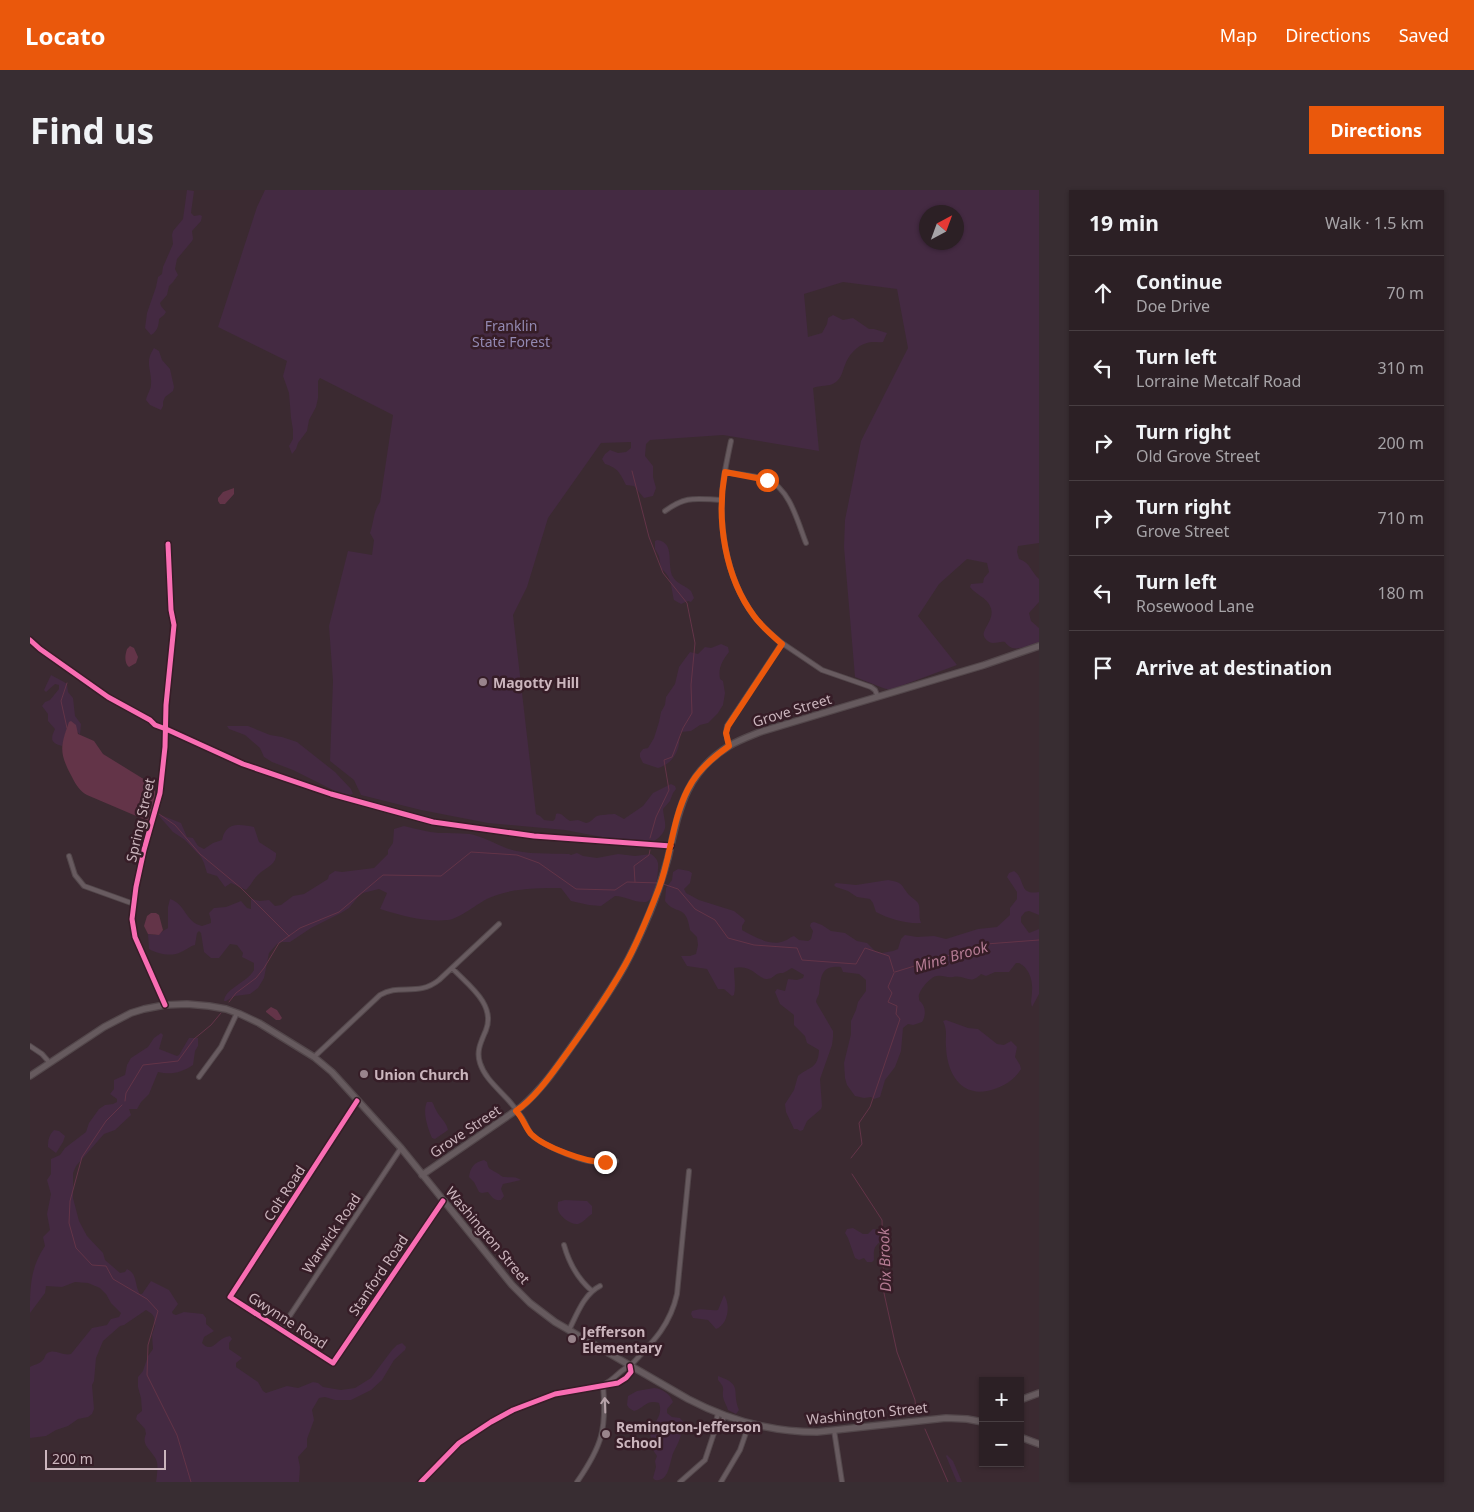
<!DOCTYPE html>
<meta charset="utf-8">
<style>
:root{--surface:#2c2025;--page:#382d32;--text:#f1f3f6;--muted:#a6a3a7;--line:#483e42;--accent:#ea580c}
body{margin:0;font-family:"Noto Sans",sans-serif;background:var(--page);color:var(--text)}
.controls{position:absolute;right:15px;bottom:15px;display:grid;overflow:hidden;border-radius:0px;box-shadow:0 1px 4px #0004}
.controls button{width:45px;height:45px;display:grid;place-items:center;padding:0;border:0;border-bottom:1px solid var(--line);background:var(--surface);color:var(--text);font:25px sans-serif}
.compass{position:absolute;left:889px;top:15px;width:45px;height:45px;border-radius:50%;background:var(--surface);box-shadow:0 1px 4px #0004;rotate:41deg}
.scale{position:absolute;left:15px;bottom:12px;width:121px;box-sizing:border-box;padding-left:5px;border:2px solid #cbb5bd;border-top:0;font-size:14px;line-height:18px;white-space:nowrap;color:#cbb5bd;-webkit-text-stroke:4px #361d27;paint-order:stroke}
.stop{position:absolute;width:15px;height:15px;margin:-11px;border:4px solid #ea580c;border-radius:50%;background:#fff}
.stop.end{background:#ea580c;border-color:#fff;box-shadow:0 1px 5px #0008}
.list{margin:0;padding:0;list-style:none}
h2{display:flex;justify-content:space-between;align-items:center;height:65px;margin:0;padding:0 20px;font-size:21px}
h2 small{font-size:16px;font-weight:400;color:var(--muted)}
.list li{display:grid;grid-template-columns:32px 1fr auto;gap:15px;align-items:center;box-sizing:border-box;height:75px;padding:0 20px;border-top:1px solid var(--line)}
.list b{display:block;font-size:19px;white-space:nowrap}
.list p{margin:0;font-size:16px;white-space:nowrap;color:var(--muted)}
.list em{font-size:16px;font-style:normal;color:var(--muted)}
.icon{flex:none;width:28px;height:28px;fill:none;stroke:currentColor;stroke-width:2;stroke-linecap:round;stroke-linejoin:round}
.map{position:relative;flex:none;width:1009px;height:1292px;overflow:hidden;border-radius:0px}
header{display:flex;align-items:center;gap:30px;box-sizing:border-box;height:70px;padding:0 25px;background:var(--accent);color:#fff}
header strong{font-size:24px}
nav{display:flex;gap:28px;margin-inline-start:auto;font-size:18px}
.intro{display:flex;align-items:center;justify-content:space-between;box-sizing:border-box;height:120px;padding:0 30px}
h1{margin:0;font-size:35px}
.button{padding:12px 22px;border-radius:0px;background:var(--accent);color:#fff;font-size:18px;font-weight:700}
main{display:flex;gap:30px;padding:0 30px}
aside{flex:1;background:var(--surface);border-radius:0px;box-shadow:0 1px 4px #0004}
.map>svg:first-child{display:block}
</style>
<header>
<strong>Locato</strong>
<nav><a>Map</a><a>Directions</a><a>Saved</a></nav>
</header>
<div class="intro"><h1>Find us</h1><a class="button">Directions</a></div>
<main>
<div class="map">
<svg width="1009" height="1292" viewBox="0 0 1009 1292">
<rect width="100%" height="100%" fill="#3b2a31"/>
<path fill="#442a42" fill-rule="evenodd" d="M157 0 164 1 161 23 164 26 170 25 172 26 171 31 162 41 163 49 162 51 147 69 145 79 148 85 143 92 139 96 137 105 130 113 131 116 136 122 134 125 129 129C129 135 127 142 121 145L115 138 117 123 126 97 128 87 132 84 133 77 143 54 142 45 143 41 153 29Z
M235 0H1009V353L988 356 987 362 989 369C1000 372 1001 382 1009 389V412L999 423 1001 431 1009 438V452C1002 455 990 460 982 458 980 457 976 454 975 452 971 451 967 453 963 453 958 453 952 447 954 442 957 434 965 426 960 416 957 408 945 404 940 397L941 394 953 393 954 388 959 382 957 373 937 369 909 394 888 426 927 475 860 500 853 498 825 487 814 357 815 330 831 251 878 158 867 99 813 92 774 104 778 147 792 143 797 134 798 128 803 125 813 130 823 128 839 139H844L857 143 853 152C847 153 842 151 837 153 827 155 818 166 815 175 812 182 812 187 806 192 800 197 790 195 783 198L789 261 693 245 620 250 616 254 615 266 623 276V287L626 298 623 306 614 308 604 296 596 295C590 283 588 278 575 274L572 269 575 264 580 260 588 263 596 262 601 258V252L571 253 518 328 497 397 483 425 506 624 510 626 514 630 523 631 525 629 526 624C532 622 534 628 540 631L548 630 556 633C562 632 563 628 567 626 568 625 583 624 585 624L594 629 613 616 623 603 641 594 645 596 646 599 643 603 640 611 633 619C634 633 640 638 627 649 623 652 621 653 616 653L572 647 535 640 458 633 391 620 331 605 324 590 300 571 303 491 299 436 318 361 342 365 344 350 340 343C344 332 343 322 350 312L363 225 290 188 288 191V208L286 217 279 230 277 241 268 253 266 259 262 264 259 256 263 249V240L261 228 259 203 253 186 257 171 188 137 227 17ZM926 22V52H896V22Z
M124 158 129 161 132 170 140 179 144 197 143 201 135 207 133 212V216L131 220 120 215 116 210C117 204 121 200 121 194 122 179 114 173 124 158Z
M627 350C646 352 636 375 643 387 648 395 655 395 661 401L664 408 661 412 658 411 651 414 644 410C641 398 642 386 631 379L629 366 625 359V351Z
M691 454 698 457 699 462C692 471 688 478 690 489L693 491 695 503 693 515 688 523 678 533 670 535 661 541 651 542C649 546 650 549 649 554 647 566 639 575 628 578L613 573 610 567V563L613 559 618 558 624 548 629 532 631 522 635 515 636 507 645 494 649 477 660 462 668 464 675 457 681 458Z
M21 485 34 492 37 494 38 502 43 508 45 526 51 534 50 545 46 540 38 535 32 556C21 553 20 549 25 539L18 531V524L12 516 15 512 20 510 29 499V495L25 494 16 502 14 500Z
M197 536H218L240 545 252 547 267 552 305 582 321 599 323 604 319 605 305 601 263 580 242 572 234 567 230 558 215 545 199 539Z
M131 625 151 633 157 647 163 648 168 656 174 659 183 653 192 650C193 647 193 644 195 642 200 632 215 635 224 637L229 652 246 663C247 675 236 677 229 684 223 689 222 694 216 700L201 693 195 697 187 686 177 683 174 673 171 667 155 650 143 642 129 626Z
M374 636C386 639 398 642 409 643 420 643 430 643 440 644 451 646 466 654 476 658 495 665 519 663 539 664L541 665 547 663 553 666 567 668 588 664 605 666 621 664C625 667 627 669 628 673 629 681 625 711 616 712 605 713 595 706 585 706L571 716 559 715 541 711 531 698C506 698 482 698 459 708 448 713 429 729 418 730 395 732 372 726 350 719L357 703 349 699 333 703 328 707 319 718 311 723 281 738 260 752H252L247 754 239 763 234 788 228 798 220 804 205 806 196 811H194C195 798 217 793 224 780V773L212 767 213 763 207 755 200 754 189 768H181L174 762 171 743 169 741 167 743 165 755C160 756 156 760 151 762 142 767 128 764 119 759L118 744 126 745 138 738V717L140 709C156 714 155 732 172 736L181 733V730L179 723 184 718 196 717 211 711 217 718 221 719V709L230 711 239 710 245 716 251 715 263 706 274 704 298 689 299 685 305 681 312 682 344 678 358 664V660L363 653 364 639Z
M648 679 659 681 662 683 660 693 654 699 656 703 669 710 704 721 714 729 715 731 712 736V740C723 746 741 757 754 751 758 750 760 747 764 746L769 750 778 751 781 749 783 741 780 736 781 733 784 732 792 735 801 741 815 743 827 751 837 753 845 761 852 763 863 761 868 759 871 749 875 745 887 747 904 746 916 749 948 739 967 737 980 725V718L987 709V702L977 687 979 683 984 681C996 689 988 706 1009 702V725L999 721 995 722 991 727V732L999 743 1009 739V804L1002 817C1000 811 1002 808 1002 801 1003 790 999 778 989 773H986L979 782H965L956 786 951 784C940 796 935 784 923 787 917 788 913 785 907 786 901 786 887 802 889 808 889 812 891 811 893 815 896 820 895 828 892 832L883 835 878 834 873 838 871 861 865 877 855 890 850 907 844 909 841 907 834 908 825 906 817 895 815 888 814 873 821 844V831L826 820 828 812 836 801V790L829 784 813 782 811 777C789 774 791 790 789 804 788 807 786 809 786 812L803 841V847L802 855 790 889 792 916 791 919 777 931 773 940 770 941 767 939H764L756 922 755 914 764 900 768 886C780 876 788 879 789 860L777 853 775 846 764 835V825L750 814 745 802 747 799 755 801 758 789 767 790 773 788 774 785 762 778C759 779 758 781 755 782 752 784 751 782 747 784 743 786 742 789 737 789 727 789 723 774 704 778 704 787 706 796 704 805L702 806 694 799H688L677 779 657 776 651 766H660L666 764 668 755 667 747 660 740C656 713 646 726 635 711L636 698 642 690 643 682Z
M858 690C874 693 870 694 879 705 882 708 886 710 888 713 891 718 888 726 891 733 877 734 859 729 846 722L843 713 840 709 827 707 818 701 806 697 804 695 806 693 826 695Z
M916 830 938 838 948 839 967 854 974 855 981 851 987 857 985 867 990 875 991 879C984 891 971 898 957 901 929 906 917 881 916 857 915 846 918 842 913 831Z
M131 843 133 845 129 859 147 866 149 865 159 848H168V856L165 861 163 875C151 883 141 885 128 882L119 904 111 912 107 919H99L101 925 85 940 74 944 46 976 43 983V1008L49 1031 57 1046 73 1063 75 1070 90 1083 95 1082 97 1079C108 1084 104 1095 110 1104H112L121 1091 139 1100 148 1114 142 1122 143 1124 146 1125 154 1122 173 1124 176 1128V1134L184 1141 174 1147 172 1153C183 1165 187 1147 200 1146L202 1149 199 1153V1159L212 1168 206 1173V1177L228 1192 233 1201 236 1203 257 1196 268 1198 283 1192 288 1193 293 1197 311 1200 325 1198 341 1188 362 1160 367 1155 372 1153 376 1157 375 1160 364 1170 352 1190 341 1200 321 1210H305L295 1207 289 1208 282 1220 284 1230 277 1249V1257L268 1267 270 1277 269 1292H126C127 1286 128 1277 127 1272 124 1261 110 1256 116 1244L115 1239 106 1229 107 1225 112 1221 111 1208 108 1197V1187L113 1181 118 1166 123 1159 122 1145 125 1136 124 1127 122 1124 116 1120 94 1135 90 1136 73 1151 66 1168 64 1191 62 1195 64 1219 62 1224 58 1227 48 1229 38 1236 26 1240 16 1246 0 1248V1177C3 1175 9 1174 12 1171 16 1168 14 1163 20 1162 27 1160 33 1166 41 1164L62 1138 77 1135 81 1129 89 1127 91 1123 81 1113 76 1104 70 1098 58 1093 45 1092 32 1097 16 1096 15 1103 0 1123C0 1098 0 1078 15 1056L13 1047 20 1040 17 1024 21 1004 17 990 21 984V969L30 965 35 958 56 942 59 933 69 919 75 915 83 914 87 912V909L80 904 84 899V890L95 885 97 875 101 868 118 857 124 848Z
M397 912H402C404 914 404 917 406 920 409 927 416 931 418 940L405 949 402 948C398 939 392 922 397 912Z
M24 940 29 941 35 946 33 952 26 963 18 957C18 950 19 945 24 940Z
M454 970 457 972C458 980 461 979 467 983 471 985 471 987 475 987 481 988 485 986 491 990L473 994 471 999 474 1006 471 1010C464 1011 462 1007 458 1002L452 1003 449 1002 444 992 439 987C440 977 445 972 454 970Z
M535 1010 557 1011 562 1016V1024C558 1026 553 1033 548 1034 541 1035 530 1027 528 1020 527 1017 528 1015 528 1012Z
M823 1038 833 1044H838L843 1039C848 1039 851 1042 853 1047 847 1058 843 1053 844 1070L842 1072H837L834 1068 829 1070 825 1068 818 1048 815 1043 817 1039Z
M694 1105C701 1115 698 1135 686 1139L678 1130 663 1128 661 1124 662 1121C673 1117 677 1121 688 1120Z
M688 1186C714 1195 701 1201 709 1220L706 1224 698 1220C697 1216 694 1212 693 1207 692 1198 696 1199 688 1190Z
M624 1198C633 1199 640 1204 643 1212L637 1219V1223L642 1227 650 1228 654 1233C652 1238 652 1243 650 1248 648 1255 643 1261 642 1267 639 1276 638 1292 625 1290L623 1288 626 1277 625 1271 627 1266 621 1257 622 1251 619 1240C626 1232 633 1224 629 1213 616 1209 615 1218 604 1221L599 1218 597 1215 598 1206 607 1201Z
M917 1265 923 1271 932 1292H927L916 1266Z"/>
<path fill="#633448" d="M204 298V304L195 314H190L188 311V308L193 302Z
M100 456 104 458 108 467 106 473 99 477C94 473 95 465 97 459Z
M41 531 46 535 48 544 64 551 73 564 120 593C122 596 124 598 125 601 126 606 121 626 118 631L57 605C50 601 46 595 42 587 29 563 30 557 39 532Z
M121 723H126L129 725 133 740 129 745 118 744 114 736 117 726Z
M241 817 247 820 252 828 250 830H246L236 822V821Z"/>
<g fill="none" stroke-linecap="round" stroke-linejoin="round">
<path stroke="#633448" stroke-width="1" d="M602 281 619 347 633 383 657 413 665 453 661 495 662 523 653 538 642 567 634 570 639 600 626 627 620 648
M37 538 31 511 37 493
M129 624 145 635 170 664 211 698 259 746
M605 692 604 676 619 665 620 660
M633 694 648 699 665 719 685 730 698 748 724 755 767 758 772 770 826 774 835 758 859 766 864 782
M865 782 956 754 1009 750
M199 812 206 803 226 788 234 778 249 753 270 738 309 722 353 685 411 686 441 662 487 665 509 673 546 699 585 700 597 692 629 693
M95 911 96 903 113 875 148 871 164 849 181 835 191 823
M92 915 76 931 52 967 40 1011 39 1033 46 1058 62 1075 76 1076 83 1089 117 1109 128 1121 118 1155 117 1185 147 1245 161 1292
M821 968 832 954 829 933 840 917 870 829 866 824 867 816 858 812 862 803 858 797 864 783
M822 984 852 1030 854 1103 867 1162 885 1210 886 1221
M895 1239 918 1292"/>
<g stroke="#53474b" stroke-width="6">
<path id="street" d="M701 251C698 265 695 279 693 293 688 337 697 390 724 426 732 437 742 445 752 453
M695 282C709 285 725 285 738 290 760 299 768 333 776 353
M635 321C657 305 666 309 692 310
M699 556 696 543 697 536 752 453 792 480 841 497 845 500 848 507
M39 666 45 685 54 696 104 714
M422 778C438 795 466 814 456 840 451 852 446 861 450 873 455 889 470 900 480 912 485 918 490 924 494 931 496 935 498 940 501 944 510 954 546 969 559 971 568 973 577 972 586 971
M135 815 105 747 102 729 106 697 114 660 130 603 135 557 136 515 144 435 141 420 138 354
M0 856 12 864 19 872
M284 867 350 805C369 793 388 807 409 790L469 734
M169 887 191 857 207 823
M327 911 200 1107 303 1173 413 1011
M534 1055C539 1073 548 1089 562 1101
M251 1139 371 958
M539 1140C547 1124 554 1104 570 1096
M575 1194C585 1189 592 1178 600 1176 622 1153 640 1136 647 1104L659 981
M804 1240 812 1292
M684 1241 688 1223
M391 1292 429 1253 461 1232 483 1220 525 1204 588 1193 596 1188 601 1182 600 1176
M547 1292C572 1256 577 1239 573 1195
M650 1292 675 1270 684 1243 695 1226
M691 1292 710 1260 719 1234"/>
</g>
<g stroke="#53474b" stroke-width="8">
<path id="secondary" d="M0 886 74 837 101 823 114 819 135 815 157 814 179 816 196 819 210 824 229 833 284 867 302 882 371 958 482 1095 500 1113 525 1132 658 1209C698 1230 741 1242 787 1242L916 1228 937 1229 953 1232
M392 985 491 917C513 898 530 873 546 850 563 826 580 802 594 777 604 759 612 741 620 722 627 705 633 686 638 668 649 621 654 584 699 556 709 550 720 546 730 542L954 475 1009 456
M990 1210 1009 1203
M990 1247 1009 1254"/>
</g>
<use href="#street" stroke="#685b60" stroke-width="4"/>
<use href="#secondary" stroke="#665a5e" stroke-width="5.5"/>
<g stroke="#361d27" stroke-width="8">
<path id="cycleway" d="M0 450 10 459 78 507 120 530 125 535 136 539 213 574 301 604 403 632 504 646 641 656
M135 815 105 747 102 729 106 697 114 660 130 603 135 557 136 515 144 435 141 420 138 354
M327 911 200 1107 303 1173 413 1011
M391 1292 429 1253 461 1232 483 1220 525 1204 588 1193 596 1188 601 1182 600 1176"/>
</g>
<use href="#cycleway" stroke="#f96db3" stroke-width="5"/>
</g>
<defs><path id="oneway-shaft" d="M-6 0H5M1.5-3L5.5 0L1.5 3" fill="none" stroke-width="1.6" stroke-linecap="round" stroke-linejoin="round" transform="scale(1.25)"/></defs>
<use stroke="#b7a3aa" href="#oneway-shaft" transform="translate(575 1215) rotate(-92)"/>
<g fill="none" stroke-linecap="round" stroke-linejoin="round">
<path stroke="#ea580c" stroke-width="6" d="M575 972C557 973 514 957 501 944 495 937 493 928 486 921 506 907 520 886 534 867 556 837 577 807 595 775 609 750 619 724 629 698 641 666 642 630 658 599 667 581 683 567 699 556L696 543 698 536 752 454C742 445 732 437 724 426 695 387 686 330 695 282L737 290"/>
</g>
<g fill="#99848c" stroke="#361d27" stroke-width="2">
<circle cx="453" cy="492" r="5"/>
<circle cx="334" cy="884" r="5"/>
<circle cx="542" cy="1149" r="5"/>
<circle cx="576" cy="1244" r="5"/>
</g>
<g text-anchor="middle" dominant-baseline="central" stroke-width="5" stroke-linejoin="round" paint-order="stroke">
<g font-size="14" fill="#9288b1" stroke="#361d27">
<text x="481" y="135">Franklin<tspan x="481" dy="16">State Forest</tspan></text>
</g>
<g font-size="14" font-weight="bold" fill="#cbb5bd" stroke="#361d27" text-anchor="start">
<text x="463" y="492">Magotty Hill</text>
<text x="344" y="884">Union Church</text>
<text x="552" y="1141">Jefferson<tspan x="552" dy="16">Elementary</tspan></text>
<text x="586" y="1236">Remington-Jefferson<tspan x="586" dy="16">School</tspan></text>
</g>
<g font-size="14" fill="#cbb5bd" stroke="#361d27">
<text transform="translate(762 520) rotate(-17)">Grove Street</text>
<text transform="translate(110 630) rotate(-77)">Spring Street</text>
<text transform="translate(435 941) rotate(-34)">Grove Street</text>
<text transform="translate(254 1003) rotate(-57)">Colt Road</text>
<text transform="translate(301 1043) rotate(-56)">Warwick Road</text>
<text transform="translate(458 1045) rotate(50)">Washington Street</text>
<text transform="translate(348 1085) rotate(-56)">Stanford Road</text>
<text transform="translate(258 1130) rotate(33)">Gwynne Road</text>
<text transform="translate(837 1223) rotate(-6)">Washington Street</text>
</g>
<g font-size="15" font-style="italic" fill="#b47b93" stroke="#361d27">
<text transform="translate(921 766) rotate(-16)">Mine Brook</text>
<text transform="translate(854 1070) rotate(-92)">Dix Brook</text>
</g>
</g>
</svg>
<div class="controls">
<button>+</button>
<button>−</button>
</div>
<svg class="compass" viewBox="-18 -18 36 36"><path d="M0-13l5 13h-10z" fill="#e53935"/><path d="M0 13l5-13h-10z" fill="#a6a3a7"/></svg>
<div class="scale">200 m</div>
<div class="stop" style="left:737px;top:290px"></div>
<div class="stop end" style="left:575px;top:972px"></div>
</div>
<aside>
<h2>19 min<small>Walk · 1.5 km</small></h2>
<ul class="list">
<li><svg class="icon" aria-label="ahead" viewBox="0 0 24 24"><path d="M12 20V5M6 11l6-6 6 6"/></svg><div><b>Continue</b><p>Doe Drive</p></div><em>70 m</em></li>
<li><svg class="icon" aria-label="left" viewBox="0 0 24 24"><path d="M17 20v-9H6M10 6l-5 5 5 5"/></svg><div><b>Turn left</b><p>Lorraine Metcalf Road</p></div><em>310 m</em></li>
<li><svg class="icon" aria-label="right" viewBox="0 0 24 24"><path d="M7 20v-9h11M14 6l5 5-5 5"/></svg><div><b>Turn right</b><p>Old Grove Street</p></div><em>200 m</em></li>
<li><svg class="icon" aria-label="right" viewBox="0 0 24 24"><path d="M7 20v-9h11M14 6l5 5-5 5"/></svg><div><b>Turn right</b><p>Grove Street</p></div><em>710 m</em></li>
<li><svg class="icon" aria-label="left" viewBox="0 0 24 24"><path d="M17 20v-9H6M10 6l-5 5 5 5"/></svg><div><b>Turn left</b><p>Rosewood Lane</p></div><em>180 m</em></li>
<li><svg class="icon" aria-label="arrive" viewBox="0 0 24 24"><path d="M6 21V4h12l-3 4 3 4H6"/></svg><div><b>Arrive at destination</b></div></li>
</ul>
</aside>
</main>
